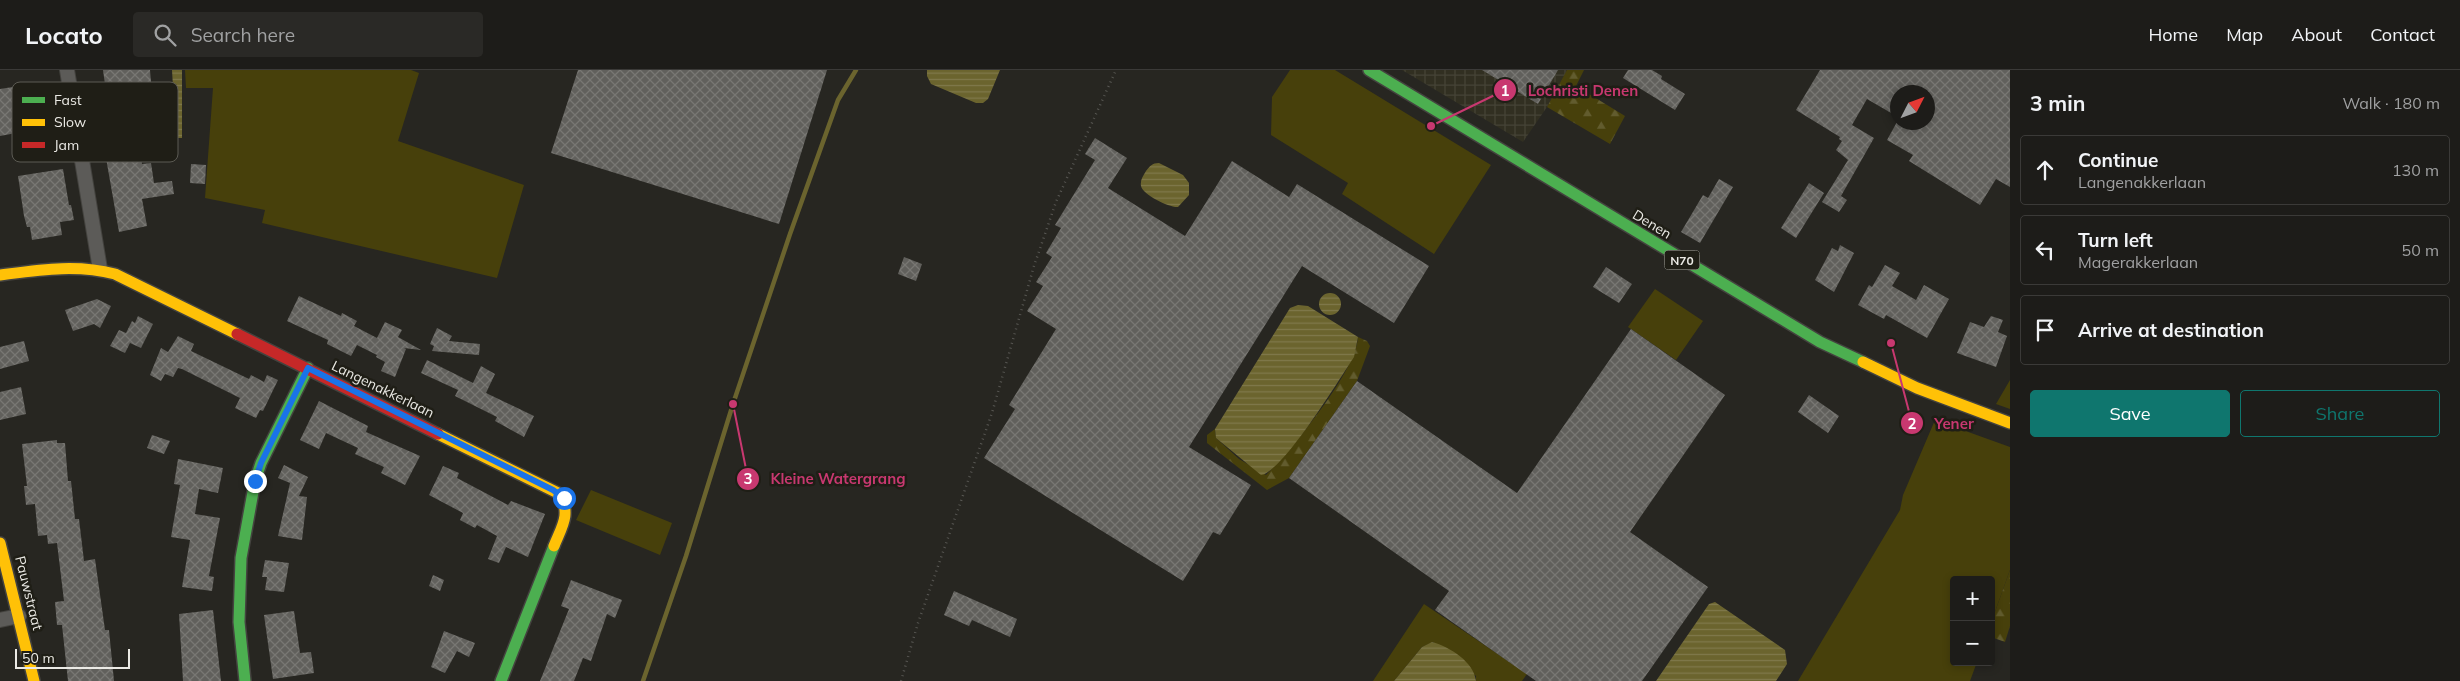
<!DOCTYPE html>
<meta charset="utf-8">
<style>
:root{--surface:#1d1c19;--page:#2a2926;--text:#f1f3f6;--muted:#a0a1a2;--line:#3b3a38;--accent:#0f766e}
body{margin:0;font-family:Mulish,sans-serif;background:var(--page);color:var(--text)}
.controls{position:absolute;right:15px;bottom:15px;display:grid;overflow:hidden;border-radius:5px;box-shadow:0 2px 8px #0003}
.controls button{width:45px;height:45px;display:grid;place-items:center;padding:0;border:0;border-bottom:1px solid var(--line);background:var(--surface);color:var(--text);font:25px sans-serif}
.compass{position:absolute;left:1890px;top:15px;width:45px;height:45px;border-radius:50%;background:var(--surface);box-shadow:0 2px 8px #0003;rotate:48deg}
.scale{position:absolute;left:15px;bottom:12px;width:115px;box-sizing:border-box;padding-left:5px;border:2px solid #ebeae5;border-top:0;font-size:14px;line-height:18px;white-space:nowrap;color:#ebeae5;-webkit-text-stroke:4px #1f1e16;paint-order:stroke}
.stop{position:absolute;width:15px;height:15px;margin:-11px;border:4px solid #1a73e8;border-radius:50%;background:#fff}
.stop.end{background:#1a73e8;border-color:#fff;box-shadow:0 1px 5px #0008}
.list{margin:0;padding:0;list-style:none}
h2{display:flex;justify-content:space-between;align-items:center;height:65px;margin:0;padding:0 20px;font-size:21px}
h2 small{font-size:16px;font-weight:400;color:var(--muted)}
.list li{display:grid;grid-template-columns:32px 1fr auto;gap:15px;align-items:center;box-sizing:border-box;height:70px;margin:0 10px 10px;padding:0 10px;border:1px solid var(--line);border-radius:5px}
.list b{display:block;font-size:19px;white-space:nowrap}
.list p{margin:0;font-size:16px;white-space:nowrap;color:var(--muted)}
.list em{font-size:16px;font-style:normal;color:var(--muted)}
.actions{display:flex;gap:10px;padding:15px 20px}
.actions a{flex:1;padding:11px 0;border:1px solid var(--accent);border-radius:5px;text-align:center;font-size:18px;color:var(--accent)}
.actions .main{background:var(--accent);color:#fff}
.icon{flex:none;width:28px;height:28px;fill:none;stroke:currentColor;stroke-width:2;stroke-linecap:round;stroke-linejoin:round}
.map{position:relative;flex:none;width:2010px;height:611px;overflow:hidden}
header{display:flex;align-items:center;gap:30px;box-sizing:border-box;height:70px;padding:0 25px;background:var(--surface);border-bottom:1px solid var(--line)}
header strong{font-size:24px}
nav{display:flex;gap:28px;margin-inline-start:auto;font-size:18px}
.search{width:350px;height:45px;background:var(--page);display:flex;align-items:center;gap:12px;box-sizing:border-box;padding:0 18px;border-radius:5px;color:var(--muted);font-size:19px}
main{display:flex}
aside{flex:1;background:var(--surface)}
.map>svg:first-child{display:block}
</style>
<header>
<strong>Locato</strong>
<div class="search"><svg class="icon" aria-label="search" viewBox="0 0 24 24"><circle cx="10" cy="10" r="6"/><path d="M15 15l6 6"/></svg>Search here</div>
<nav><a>Home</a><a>Map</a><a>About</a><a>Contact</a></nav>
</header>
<main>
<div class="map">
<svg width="2010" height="611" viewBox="0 0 2010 611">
<defs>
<pattern id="industrial-grid" width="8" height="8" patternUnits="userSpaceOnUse" patternTransform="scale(1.25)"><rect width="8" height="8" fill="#312f21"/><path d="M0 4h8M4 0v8" fill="none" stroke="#454336"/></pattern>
<pattern id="forest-firs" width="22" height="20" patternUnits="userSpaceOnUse" patternTransform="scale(1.25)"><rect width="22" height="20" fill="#47400b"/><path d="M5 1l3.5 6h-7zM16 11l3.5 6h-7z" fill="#625c2e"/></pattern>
<pattern id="water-rules" width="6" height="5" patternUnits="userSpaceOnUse" patternTransform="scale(1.25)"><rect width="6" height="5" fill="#6b642e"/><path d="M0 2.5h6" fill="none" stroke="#807a4c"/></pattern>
<pattern id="building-cross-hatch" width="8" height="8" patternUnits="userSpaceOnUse" patternTransform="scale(1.25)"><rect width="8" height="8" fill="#61605c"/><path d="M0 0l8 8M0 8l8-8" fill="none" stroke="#787773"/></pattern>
</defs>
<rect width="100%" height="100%" fill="#272621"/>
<path fill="url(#industrial-grid)" d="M1402 0H1568L1547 37 1523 72Z"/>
<path fill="#47400b" d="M185 0H411L419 3 398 71 524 115 497 208 262 153 265 140 205 128 213 18H186Z
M1290 0H1335L1491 95 1434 184 1342 124 1348 113 1271 65 1272 27Z
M1655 219 1703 251 1676 290 1628 257Z
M2010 310V339L1996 334Z
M1935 350 2010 377V500L1991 553V510H1954V592H1977L1970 611H1798L1900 440 1903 425Z
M591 420 672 453 660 485 576 450Z
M1424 534 1527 604 1522 611H1476V606L1433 572 1422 577 1394 611H1373Z"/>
<path fill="url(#forest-firs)" d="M1567 0H1584L1576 16 1625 46 1610 74 1547 37Z
M1358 267 1367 271 1370 276 1357 311 1289 408 1267 420 1207 373V365L1215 359 1216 368 1239 389 1266 405C1291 380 1356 302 1358 267Z
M2010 500V556L2005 572 1991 567V553Z"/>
<path fill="url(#water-rules)" d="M172 0H182V68H176Z
M927 0H1000L988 29 983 33H976L931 14 927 6Z
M1159 93 1183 105 1189 113V125L1178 137C1170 138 1143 125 1141 116 1140 110 1143 106 1146 101 1150 96 1152 93 1159 93Z
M1319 234a11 11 0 1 1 22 0a11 11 0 1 1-22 0Z
M1298 235 1308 236 1358 267 1354 287C1340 308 1283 402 1261 405L1216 368 1215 359 1290 238Z
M1715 532 1785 580 1787 594 1776 611H1656L1709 534Z
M1432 572C1450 577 1474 592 1476 611H1394L1422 577Z"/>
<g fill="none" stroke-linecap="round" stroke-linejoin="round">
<path stroke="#6b642e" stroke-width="4.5" d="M643 611 686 486 733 334 790 164 838 30 856 0"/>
</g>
<path fill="url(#building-cross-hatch)" d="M103 0H150L151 12 129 15 130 23 126 24 135 83H140L142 94 151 93 154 113 172 111 174 124 142 129 147 156 119 162 106 88 115 86Z
M578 0H827L779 154 551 83Z
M1482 0H1558L1538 34Z
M1628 0H1652L1662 6 1661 9 1685 24 1675 40 1623 8Z
M1820 0H2010V117L1996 109 1980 135 1909 91 1913 85 1887 70 1897 52H1928V22H1898V47L1867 29 1852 55 1874 68 1841 126 1847 130 1839 142 1822 132 1848 90 1836 80 1842 71 1839 69 1840 67 1796 40Z
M38 13 40 27 34 28 38 57 49 55 51 78 41 80 42 85 31 86 27 61 0 66V19Z
M1095 68 1127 88 1108 118 1185 166 1232 91 1289 127 1297 114 1429 196 1394 253 1302 196 1189 377 1251 415 1220 465 1213 462 1183 511 984 388 1015 339 1009 335 1056 259 1027 241 1043 216 1036 212 1052 187 1046 183 1061 158 1055 155 1095 90 1085 84Z
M191 94 206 95 205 114 190 113Z
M63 99 69 135H71L74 150 60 152 62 165 32 170 30 157H27L24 146 18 106Z
M1719 109 1733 117 1700 173 1681 162 1703 125 1708 128Z
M1809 113 1824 123 1796 168 1781 158Z
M1840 175 1854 183 1834 222 1815 210 1832 178 1838 181Z
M904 187 922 194 916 211 898 204Z
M1885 195 1900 203 1892 216 1916 230 1924 215 1949 229 1927 268 1886 245 1884 249 1858 235 1869 215 1872 217Z
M1606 197 1632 214 1619 233 1593 217Z
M299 226 341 246 342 243 357 251 354 256 377 268 385 252 402 260 398 267 421 280 404 278 406 279 395 307 381 301 385 292 376 287 377 285 357 275 351 286 327 274 328 270 287 251Z
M97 229 111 236 100 258 94 254 73 261 65 240Z
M138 246 153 254 141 278 130 273 125 283 110 276 119 260 126 263 132 251 135 253Z
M1991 246 2003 250 1998 262 2007 266 1996 297 1957 283 1970 252 1984 257Z
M437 258 452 266 449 271 480 274 479 285 432 281 434 276 430 274Z
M1631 259 1725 325 1630 462 1708 517 1642 611H1536L1435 540 1449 521 1289 408 1357 311 1517 423Z
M178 266 194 274 191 281 249 309 251 305 264 312 267 305 278 310 263 341 260 340 256 348 235 338 240 328 182 299 178 298 173 307 165 304 161 311 150 305 161 278 168 282Z
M24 271 29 291 0 299V277Z
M427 290 473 313 481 296 495 304 486 323 534 346 524 367 495 351 497 347 455 326 458 320 421 303Z
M21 317 26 344 0 350V322Z
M1809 325 1839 346 1828 363 1798 342Z
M319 331 368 356 366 362 420 386 405 415 381 403 384 397 355 384 358 378 326 363 319 379 300 370Z
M152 365 170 371 164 384 147 378Z
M57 370V373H65L68 411H71L75 449H79L84 491 95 489 105 560H109L114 611H68L62 555H57L55 532 64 531 57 473 48 474 47 465 38 466 35 434 26 435 24 416H27L22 374Z
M178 389 223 398 218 423 199 419 195 444 220 448 209 506 214 507 212 521 182 517 190 470 171 467 180 415 174 414Z
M284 395 308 407 299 426 307 427 302 470 278 466 290 413 278 408Z
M443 396 459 403 457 408 508 435 511 431 545 444 528 487 506 477 499 493 488 489 497 466 477 455 475 458 460 450 463 443 429 425Z
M265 490 289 493 284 522 265 520 267 507H262Z
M433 505 444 510 440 521 429 516Z
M571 510 622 530 615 548 607 544 591 591 583 588 574 611H540L569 539 561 536Z
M954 521 1017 549 1010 567 972 550 969 556 944 545Z
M213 540 221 611H183L179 544Z
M294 541 300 583 311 582 314 603 273 609 264 545Z
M444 561 475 573 469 587 457 581 445 603 431 597Z"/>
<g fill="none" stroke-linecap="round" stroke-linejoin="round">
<g stroke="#44433f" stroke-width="16">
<path id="street" d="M67 0 100 199
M0 550 19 546"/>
</g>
<g stroke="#44433f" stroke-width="14">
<path id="fast" d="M1369 0 1820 272 1863 292
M245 611 239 552 241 488 255 411 261 393 308 298
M501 611 554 476"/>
</g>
<g stroke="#44433f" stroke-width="14">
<path id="slow" d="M0 205C39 200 76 194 115 204L237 264
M1863 292 1917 318 2010 353
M438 364 560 424C571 445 562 456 554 476
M0 473 34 611"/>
</g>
<g stroke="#44433f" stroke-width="14">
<path id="jam" d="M237 264 438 364"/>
</g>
<path stroke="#575652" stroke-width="2.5" stroke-dasharray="1 4" stroke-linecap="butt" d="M901 611 918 553 992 343 1034 196 1056 132 1116 0"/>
<use href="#street" stroke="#5c5b58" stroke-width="14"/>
<use href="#fast" stroke="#4caf50" stroke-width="11"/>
<use href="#slow" stroke="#ffc107" stroke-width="11"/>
<use href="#jam" stroke="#c62828" stroke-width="11"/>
</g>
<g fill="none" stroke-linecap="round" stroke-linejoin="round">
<path stroke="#1a73e8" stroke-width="6" d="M255 411 261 393 308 298 553 420 564 428"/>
</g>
<g text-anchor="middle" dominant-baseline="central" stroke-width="5" stroke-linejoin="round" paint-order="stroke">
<rect fill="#1f1e16" stroke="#aeada7" stroke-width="1" x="1664.5" y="180.5" width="35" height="19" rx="4"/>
<g font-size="12" font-weight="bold" fill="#ebeae5">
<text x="1682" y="190">N70</text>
</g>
<g font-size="14" fill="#ebeae5" stroke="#1f1e16">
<text transform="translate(1652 154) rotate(31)">Denen</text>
<text transform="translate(383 319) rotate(26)">Langenakkerlaan</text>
<text transform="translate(29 523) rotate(76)">Pauwstraat</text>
</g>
</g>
<rect x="12" y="12" width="166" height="80" rx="8" fill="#1f1e16" stroke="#5c5b54" stroke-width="1"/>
<rect x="22" y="27" width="23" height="6" fill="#4caf50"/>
<rect x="22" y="49" width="23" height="7" fill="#ffc107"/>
<rect x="22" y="72" width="23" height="6" fill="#c62828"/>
<g font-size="14" fill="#ebeae5">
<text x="54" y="35">Fast</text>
<text x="54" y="57">Slow</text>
<text x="54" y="80">Jam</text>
</g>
<path fill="none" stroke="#c83870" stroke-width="2" d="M1431 56L1505 20M1891 273L1912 353M733 334L748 409"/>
<g fill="#c83870" stroke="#1f1e16" stroke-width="2">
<circle cx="1431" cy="56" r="5"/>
<circle cx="1891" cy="273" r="5"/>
<circle cx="733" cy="334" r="5"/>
<circle cx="1505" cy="20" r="12"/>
<circle cx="1912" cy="353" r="12"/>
<circle cx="748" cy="409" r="12"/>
</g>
<g font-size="15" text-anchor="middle" font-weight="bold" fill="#fff">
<text x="1505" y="26">1</text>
<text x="1912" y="359">2</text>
<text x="748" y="414">3</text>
</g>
<g font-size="15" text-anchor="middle" font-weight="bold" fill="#c83870" stroke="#1f1e16" stroke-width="5" stroke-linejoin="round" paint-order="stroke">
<text x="1583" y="26">Lochristi Denen</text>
<text x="1954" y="359">Yener</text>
<text x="838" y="414">Kleine Watergrang</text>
</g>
</svg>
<div class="controls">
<button>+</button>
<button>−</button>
</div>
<svg class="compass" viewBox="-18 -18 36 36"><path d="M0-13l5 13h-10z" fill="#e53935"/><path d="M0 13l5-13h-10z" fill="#a0a1a2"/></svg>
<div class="scale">50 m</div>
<div class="stop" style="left:564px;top:428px"></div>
<div class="stop end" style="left:255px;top:411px"></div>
</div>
<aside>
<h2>3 min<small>Walk · 180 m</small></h2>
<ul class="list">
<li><svg class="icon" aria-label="ahead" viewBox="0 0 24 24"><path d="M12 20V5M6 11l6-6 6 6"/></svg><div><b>Continue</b><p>Langenakkerlaan</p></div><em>130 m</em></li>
<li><svg class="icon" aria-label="left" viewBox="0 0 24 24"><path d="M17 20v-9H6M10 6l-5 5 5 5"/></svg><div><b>Turn left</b><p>Magerakkerlaan</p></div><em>50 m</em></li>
<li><svg class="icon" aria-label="arrive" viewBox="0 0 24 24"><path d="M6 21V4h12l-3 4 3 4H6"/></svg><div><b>Arrive at destination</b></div></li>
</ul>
<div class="actions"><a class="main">Save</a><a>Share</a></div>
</aside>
</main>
